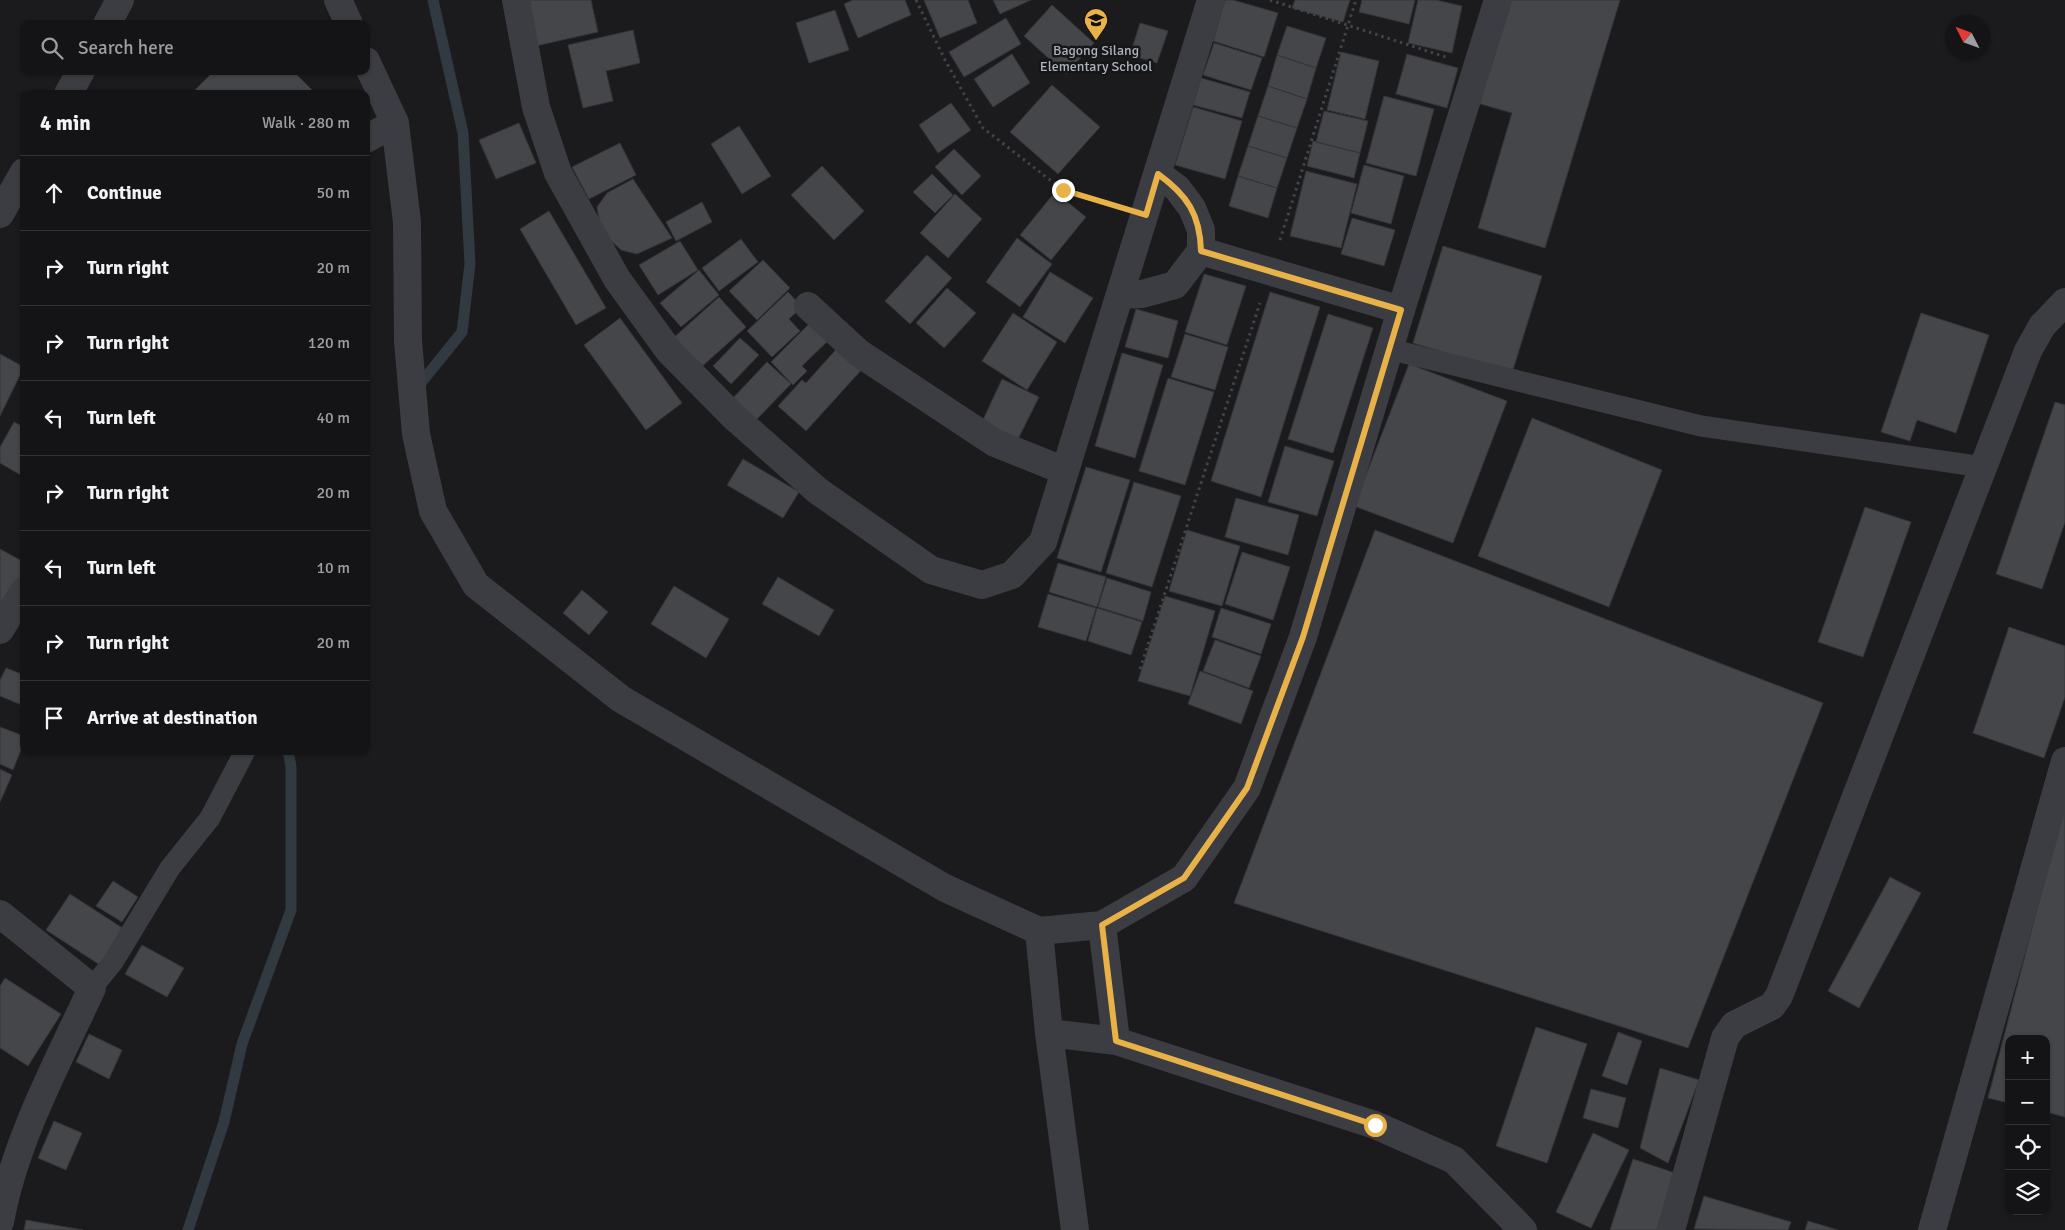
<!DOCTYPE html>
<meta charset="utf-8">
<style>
:root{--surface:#141416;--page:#212123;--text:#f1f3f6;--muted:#9d9ea1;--line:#333335}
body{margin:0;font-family:Signika,sans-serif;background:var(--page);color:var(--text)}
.controls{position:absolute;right:15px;bottom:15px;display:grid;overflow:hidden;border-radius:10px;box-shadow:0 1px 4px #0004}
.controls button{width:45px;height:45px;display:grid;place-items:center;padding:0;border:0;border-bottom:1px solid var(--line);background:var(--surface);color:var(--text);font:25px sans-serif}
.compass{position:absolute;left:1945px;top:15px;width:45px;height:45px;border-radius:50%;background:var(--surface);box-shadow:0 1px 4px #0004;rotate:312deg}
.stop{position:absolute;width:15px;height:15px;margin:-11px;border:4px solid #e8b248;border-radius:50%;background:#fff}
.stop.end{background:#e8b248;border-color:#fff;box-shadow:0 1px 5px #0008}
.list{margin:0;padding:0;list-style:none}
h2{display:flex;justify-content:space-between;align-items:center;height:65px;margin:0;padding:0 20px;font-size:21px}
h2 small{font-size:16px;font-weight:400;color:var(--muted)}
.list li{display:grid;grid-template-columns:32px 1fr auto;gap:15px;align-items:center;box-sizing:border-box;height:75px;padding:0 20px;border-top:1px solid var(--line)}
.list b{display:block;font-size:19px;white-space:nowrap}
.list em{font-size:16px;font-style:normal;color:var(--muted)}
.icon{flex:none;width:28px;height:28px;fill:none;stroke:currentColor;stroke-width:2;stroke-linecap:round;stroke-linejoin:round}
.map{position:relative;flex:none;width:2065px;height:1230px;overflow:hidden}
.search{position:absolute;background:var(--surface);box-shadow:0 1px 4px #0004;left:20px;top:20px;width:350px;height:55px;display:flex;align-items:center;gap:12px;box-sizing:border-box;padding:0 18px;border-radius:10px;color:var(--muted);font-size:19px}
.panel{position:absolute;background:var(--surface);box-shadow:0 1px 4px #0004;left:20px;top:90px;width:350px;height:665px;border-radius:10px}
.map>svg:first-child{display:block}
</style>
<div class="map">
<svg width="2065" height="1230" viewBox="0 0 2065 1230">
<rect width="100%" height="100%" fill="#1b1b1d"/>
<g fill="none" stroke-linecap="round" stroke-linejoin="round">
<path stroke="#313a41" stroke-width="11" d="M416 389 462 332 470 264 463 133 433 0
M188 1230 224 1122 242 1044 291 910V767L288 751"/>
</g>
<path fill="#45464a" stroke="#353539" d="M521 0H591L598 32 531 47Z
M853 0H905L911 15 858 38 844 4Z
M924 0H968L977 23 940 38Z
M993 0H1031L1000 14Z
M1225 0H1233L1278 13 1264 57 1213 41Z
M1295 0H1350L1343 22 1292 8Z
M1362 0H1415L1409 24 1359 12Z
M1418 0H1436L1462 6 1452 53 1408 43Z
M1508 0H1620L1545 248 1478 228 1512 113 1477 103Z
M1052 5 1094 43 1066 74 1024 36Z
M835 10 849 50 809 63 796 23Z
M1006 18 1021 44 964 77 949 52Z
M1140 23 1168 31 1157 63 1130 55Z
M1287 26 1326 38 1316 68 1277 55Z
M633 30 640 63 606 71 613 101 583 108 568 45Z
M1214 43 1262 58 1251 90 1203 75Z
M1341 52 1379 61 1365 119 1327 110Z
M1012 54 1030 83 993 107 974 79Z
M1407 54 1458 68 1447 108 1396 94Z
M1277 55 1316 68 1307 99 1268 86Z
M214 71H293L316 94H195L193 92Z
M1201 78 1250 92 1242 118 1193 105Z
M1052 85 1100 127 1058 174 1010 132Z
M1268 86 1307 99 1297 128 1258 116Z
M1384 96 1434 109 1416 176 1366 163Z
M951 103 971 130 938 153 919 125Z
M1193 107 1242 121 1225 179 1175 165Z
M1324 111 1368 121 1360 153 1316 142Z
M1258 116 1297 128 1287 158 1248 146Z
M519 123 536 163 496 179 479 140Z
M739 126 771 176 742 194 711 144Z
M1313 141 1360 153 1354 178 1307 166Z
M620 143 636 175 589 199 572 167Z
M1248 146 1287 158 1277 188 1238 176Z
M954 149 981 176 962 195 935 167Z
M1364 165 1404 176 1391 224 1351 213Z
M822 166 864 211 834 240 791 195Z
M1306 171 1357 184 1341 248 1290 236Z
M932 174 953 195 935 213 913 192Z
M1238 176 1277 188 1268 218 1229 206Z
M633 179 672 238 637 254 621 250 607 237 600 225 597 207 607 193Z
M1055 192 1086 217 1051 260 1020 235Z
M955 194 982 219 948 258 920 233Z
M702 202 712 222 676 241 666 222Z
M549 211 606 308 576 325 520 229Z
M1352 218 1395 230 1384 266 1341 254Z
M1017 238 1052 264 1020 307 986 282Z
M741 239 758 262 719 291 702 268Z
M680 241 698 270 658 295 639 265Z
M1443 246 1542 276 1512 373 1413 343Z
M927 255 952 278 910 324 885 301Z
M763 260 790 288 757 320 729 291Z
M699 270 719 295 681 327 660 303Z
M1050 272 1093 298 1065 343 1023 317Z
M1204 274 1246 286 1227 345 1185 332Z
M947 288 976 313 944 348 916 323Z
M788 292 802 307 789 319 800 331 772 357 747 331Z
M1270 292 1320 307 1261 497 1211 481Z
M719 297 746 327 698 370 671 340Z
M1136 309 1178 321 1168 358 1125 347Z
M1013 313 1057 342 1027 390 982 361Z
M1921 313 1989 335 1956 433 1917 420 1910 441 1881 432Z
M1328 314 1373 328 1333 453 1288 439Z
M816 317 834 335 802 366 807 371 793 385 771 362Z
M620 318 682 403 646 430 584 345Z
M1185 334 1228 347 1215 390 1171 377Z
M740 338 759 355 731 384 713 366Z
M840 345 865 366 806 431 778 406 802 380 806 383Z
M1122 353 1163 365 1135 458 1095 446Z
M0 354 24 367 0 416Z
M767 362 791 384 755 421 732 399Z
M1409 364 1507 401 1453 543 1354 506Z
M1168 378 1214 392 1185 485 1139 471Z
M1002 379 1039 397 1018 439 982 422Z
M2055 402 2065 405V522L2042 589 1996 574Z
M1532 418 1662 470 1609 607 1478 556Z
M14 422 24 427V477L0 463V447Z
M1285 446 1334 461 1317 516 1268 502Z
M743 459 799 492 783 518 727 485Z
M1086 467 1130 480 1101 572 1057 558Z
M1134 482 1181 496 1152 587 1106 573Z
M1236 498 1299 515 1288 555 1225 537Z
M1865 507 1911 522 1863 657 1818 642Z
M1187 530 1240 546 1222 606 1169 591Z
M1375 530 1823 703 1688 1048 1234 903Z
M0 549 24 562V583L0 605Z
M1242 552 1290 567 1273 620 1225 604Z
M1058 563 1106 577 1097 607 1049 592Z
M778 577 834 610 819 636 762 604Z
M1107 578 1151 592 1143 621 1098 607Z
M674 586 729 619 706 658 651 624Z
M582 590 608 612 589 635 563 613Z
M1048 594 1096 608 1086 641 1038 627Z
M1165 596 1215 611 1190 696 1138 681Z
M1097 608 1142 622 1131 655 1088 641Z
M1221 608 1271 624 1261 654 1212 637Z
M2009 627 2065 646V697L2044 758 1973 733Z
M1215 640 1261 656 1249 688 1203 671Z
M6 668 24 675V706L0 696V680Z
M1200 671 1253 691 1241 724 1188 704Z
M0 727 24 736V742L13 770 0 764Z
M0 769 12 775 0 802Z
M2065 801V1117L2046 1112V1039H2009V1103L1988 1098Z
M1890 877 1921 893 1859 1008 1828 991Z
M113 881 138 897 122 922 96 906Z
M70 894 124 929 100 965 46 930Z
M142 945 184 968 167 997 125 974Z
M5 978 61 1014 28 1066 0 1048V986Z
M1536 1027 1587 1044 1547 1163 1496 1146Z
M1618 1032 1642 1041 1627 1085 1602 1076Z
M89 1034 122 1050 109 1079 76 1062Z
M1660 1068 1699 1080 1668 1163 1640 1148Z
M1591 1089 1626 1098 1618 1128 1583 1118Z
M54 1121 82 1133 66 1170 38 1158Z
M1593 1133 1629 1150 1591 1228 1556 1212Z
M1633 1159 1675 1173 1657 1230H1610Z
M1704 1196 1791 1222 1788 1230 1694 1229Z
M26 1220 83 1230H24Z
M1808 1221 1838 1230H1805Z"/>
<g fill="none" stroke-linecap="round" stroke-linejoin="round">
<path stroke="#424449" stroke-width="3" stroke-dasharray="2.5 4" stroke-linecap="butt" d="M916 0 945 60 983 128 1063 190 1112 205
M1270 0 1446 57
M1280 240 1356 0
M1140 669 1260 303"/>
<path stroke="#3c3d42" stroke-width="21" d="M1389 349 1701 426 1983 467
M92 988 113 962 170 868 210 818 245 751"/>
<path stroke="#3c3d42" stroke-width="28" d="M516 0 536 107 558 173 617 279 669 351 733 416 818 491 931 570 982 585 1012 575 1043 542 1211 0
M107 24 120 0
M68 94 81 71
M0 214 24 172
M1201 251 1401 310
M1120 295 1142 294 1175 285 1201 251V230L1192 208 1177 188 1158 174
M808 306 859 353 995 443 1065 471
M1049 1033 1075 1230
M1671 1230 1725 1038 1734 1025 1772 1006 1779 996 2028 351 2042 326 2065 302
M1932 1230 2065 761"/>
<path stroke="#3c3d42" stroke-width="28" d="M338 0 349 24
M366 61 395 123 407 222 408 341 416 434 433 511 476 585 621 699 945 888 1039 931 1102 925 1184 878 1247 788 1303 637 1401 310 1498 0
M366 139 395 123
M0 630 24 591
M0 914 92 988C57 1064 15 1140 0 1222
M1102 925 1116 1041
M1039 931 1049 1033 1116 1041 1375 1125 1454 1160 1523 1230"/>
</g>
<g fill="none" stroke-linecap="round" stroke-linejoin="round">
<path stroke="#e8b248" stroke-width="6" d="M1063 190 1146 215 1158 174C1187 195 1200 214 1201 251L1401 310 1303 637 1247 788 1184 878 1102 925 1116 1041 1375 1125"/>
</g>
<defs>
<g id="school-pin" transform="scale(1.25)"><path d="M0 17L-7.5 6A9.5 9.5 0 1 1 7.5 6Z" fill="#e8b248" stroke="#161618"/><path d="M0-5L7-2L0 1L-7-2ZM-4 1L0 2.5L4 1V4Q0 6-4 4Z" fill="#111"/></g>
</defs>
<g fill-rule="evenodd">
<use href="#school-pin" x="1096" y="20"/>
</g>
<g text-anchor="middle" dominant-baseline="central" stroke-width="5" stroke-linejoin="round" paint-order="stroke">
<g font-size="14" fill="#aeb2bc" stroke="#161618">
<text x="1096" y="50">Bagong Silang<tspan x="1096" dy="16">Elementary School</tspan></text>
</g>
</g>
</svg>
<div class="controls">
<button>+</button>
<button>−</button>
<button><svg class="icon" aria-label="locate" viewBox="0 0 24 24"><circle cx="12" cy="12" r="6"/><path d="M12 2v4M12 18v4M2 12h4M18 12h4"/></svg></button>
<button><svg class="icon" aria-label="layers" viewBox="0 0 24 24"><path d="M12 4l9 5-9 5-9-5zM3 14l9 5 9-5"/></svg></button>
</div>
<svg class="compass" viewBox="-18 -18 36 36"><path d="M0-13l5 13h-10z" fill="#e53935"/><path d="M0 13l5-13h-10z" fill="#9d9ea1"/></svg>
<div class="stop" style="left:1375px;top:1125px"></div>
<div class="stop end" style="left:1063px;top:190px"></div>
<div class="search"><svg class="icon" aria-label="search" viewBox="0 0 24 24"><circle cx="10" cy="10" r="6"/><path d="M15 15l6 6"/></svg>Search here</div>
<section class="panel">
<h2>4 min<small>Walk · 280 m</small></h2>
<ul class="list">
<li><svg class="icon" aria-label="ahead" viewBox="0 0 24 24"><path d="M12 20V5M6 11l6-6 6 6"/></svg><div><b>Continue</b></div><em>50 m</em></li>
<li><svg class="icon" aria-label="right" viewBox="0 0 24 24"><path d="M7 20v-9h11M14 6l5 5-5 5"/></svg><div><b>Turn right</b></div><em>20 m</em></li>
<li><svg class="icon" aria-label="right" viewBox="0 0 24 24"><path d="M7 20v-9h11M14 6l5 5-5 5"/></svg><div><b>Turn right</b></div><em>120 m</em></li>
<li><svg class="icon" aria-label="left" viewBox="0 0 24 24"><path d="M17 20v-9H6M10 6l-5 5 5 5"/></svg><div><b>Turn left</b></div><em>40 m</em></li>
<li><svg class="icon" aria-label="right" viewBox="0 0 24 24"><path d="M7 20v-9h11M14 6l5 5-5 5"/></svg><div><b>Turn right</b></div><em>20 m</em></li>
<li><svg class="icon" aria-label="left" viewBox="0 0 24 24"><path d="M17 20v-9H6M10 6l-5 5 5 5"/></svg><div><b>Turn left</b></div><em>10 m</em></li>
<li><svg class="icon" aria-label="right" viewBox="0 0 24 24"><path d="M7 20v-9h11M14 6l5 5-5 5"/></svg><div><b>Turn right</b></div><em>20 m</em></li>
<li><svg class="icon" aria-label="arrive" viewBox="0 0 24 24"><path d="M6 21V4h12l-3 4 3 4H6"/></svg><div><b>Arrive at destination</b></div></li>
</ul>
</section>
</div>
